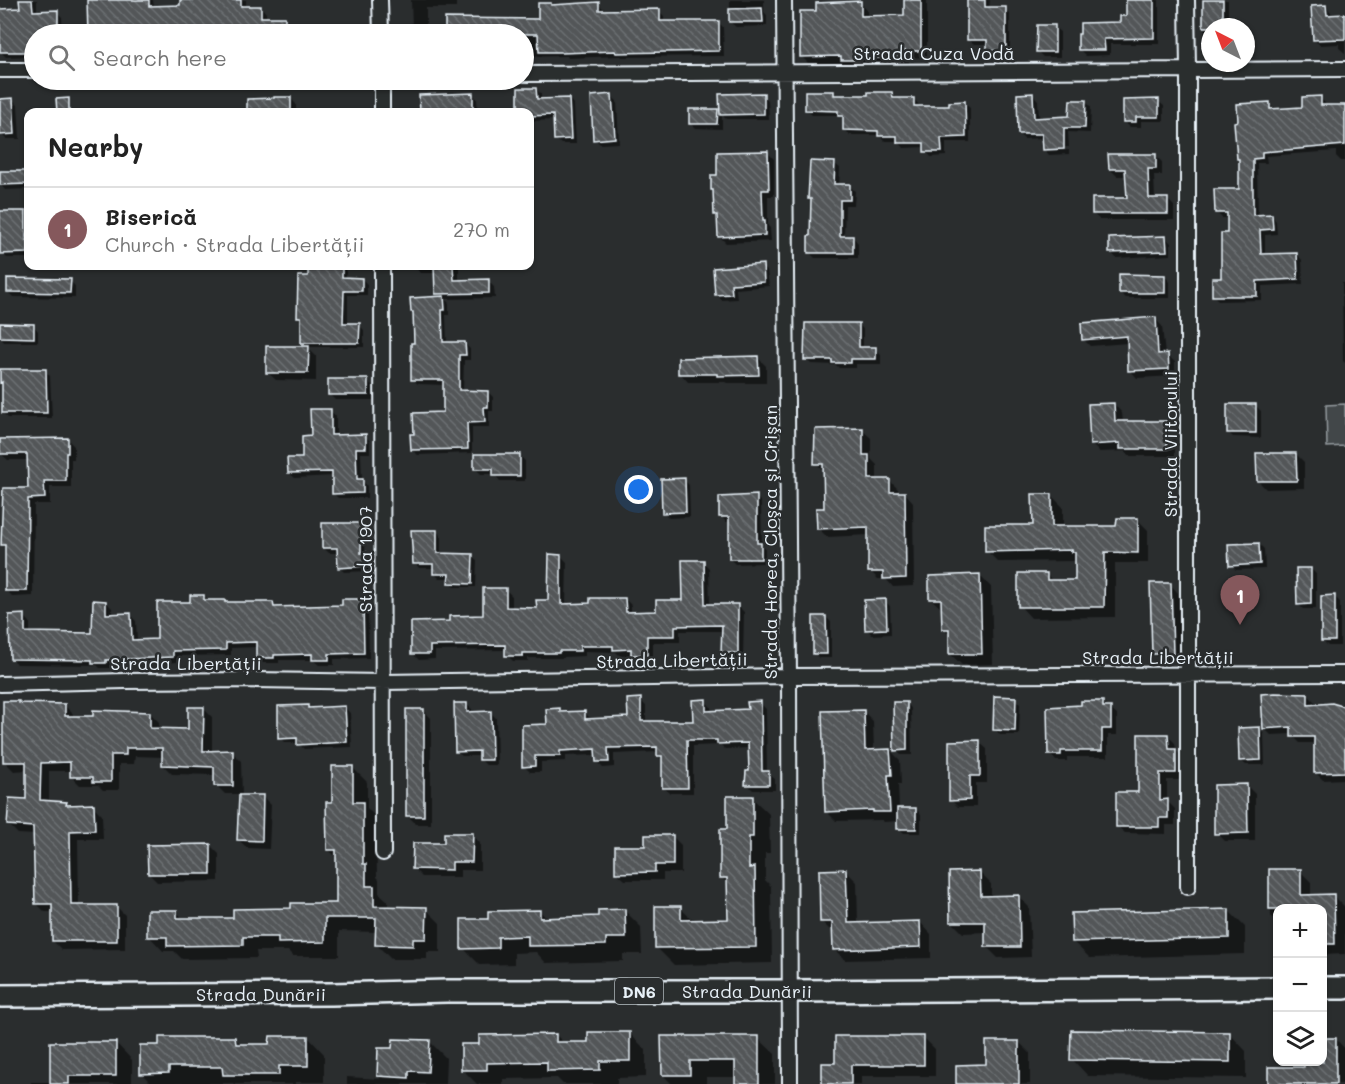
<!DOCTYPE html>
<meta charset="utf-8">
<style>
:root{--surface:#fff;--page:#f6f6f6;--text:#222;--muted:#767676;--line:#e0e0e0;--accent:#85585c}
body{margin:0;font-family:Mali,sans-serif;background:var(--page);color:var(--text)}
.controls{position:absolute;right:18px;bottom:18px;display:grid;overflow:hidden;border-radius:12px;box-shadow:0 2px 4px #0004}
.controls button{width:54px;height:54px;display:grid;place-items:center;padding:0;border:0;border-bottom:2px solid var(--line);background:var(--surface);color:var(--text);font:30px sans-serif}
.compass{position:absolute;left:1201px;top:18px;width:54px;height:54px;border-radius:50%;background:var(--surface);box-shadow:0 2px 4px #0004;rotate:318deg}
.you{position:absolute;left:639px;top:490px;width:21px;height:21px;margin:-15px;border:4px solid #fff;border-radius:50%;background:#1a73e8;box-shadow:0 0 0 9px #1a73e833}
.badge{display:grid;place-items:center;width:39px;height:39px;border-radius:50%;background:var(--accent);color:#fff;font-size:20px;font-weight:700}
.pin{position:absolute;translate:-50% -50px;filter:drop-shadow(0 2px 3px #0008)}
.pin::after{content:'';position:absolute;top:32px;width:21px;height:18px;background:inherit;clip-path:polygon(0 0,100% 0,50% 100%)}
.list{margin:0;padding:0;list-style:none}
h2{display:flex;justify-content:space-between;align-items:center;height:78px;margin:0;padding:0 24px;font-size:26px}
h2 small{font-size:20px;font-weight:400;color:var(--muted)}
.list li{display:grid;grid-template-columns:39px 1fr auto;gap:18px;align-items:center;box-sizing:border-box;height:84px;padding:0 24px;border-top:2px solid var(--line)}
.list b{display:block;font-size:22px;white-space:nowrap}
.list p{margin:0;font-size:20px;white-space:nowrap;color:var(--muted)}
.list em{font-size:20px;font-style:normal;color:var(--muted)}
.icon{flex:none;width:33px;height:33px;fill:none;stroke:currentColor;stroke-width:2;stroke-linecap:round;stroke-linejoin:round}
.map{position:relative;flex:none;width:1345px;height:1084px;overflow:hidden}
.search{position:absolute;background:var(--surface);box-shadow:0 2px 4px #0004;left:24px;top:24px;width:510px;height:66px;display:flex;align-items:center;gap:15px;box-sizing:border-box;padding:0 21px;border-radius:33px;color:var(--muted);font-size:22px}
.panel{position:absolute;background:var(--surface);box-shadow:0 2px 4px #0004;left:24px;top:108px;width:510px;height:162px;border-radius:12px}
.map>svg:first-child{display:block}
</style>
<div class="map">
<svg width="1345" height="1084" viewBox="0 0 1345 1084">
<defs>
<pattern id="building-back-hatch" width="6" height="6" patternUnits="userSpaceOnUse" patternTransform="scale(1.5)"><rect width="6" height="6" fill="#535759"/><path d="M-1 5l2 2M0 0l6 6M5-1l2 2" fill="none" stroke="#6c7072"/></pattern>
</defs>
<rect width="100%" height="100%" fill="#2a2d2e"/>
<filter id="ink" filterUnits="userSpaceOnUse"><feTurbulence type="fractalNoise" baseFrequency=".0167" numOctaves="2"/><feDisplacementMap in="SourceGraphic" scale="12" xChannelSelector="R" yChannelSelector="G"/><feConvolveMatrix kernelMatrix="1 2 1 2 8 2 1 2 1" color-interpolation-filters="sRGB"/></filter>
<g filter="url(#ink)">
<path fill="#424648" stroke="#959ca0" stroke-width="1.5" d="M1345 404V446L1327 447 1326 405Z"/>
<path fill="#0007" d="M21 0H37V12H57L62 17 63 34H34V56L6 57 0 51V11L21 10Z
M88 0H153L154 8 181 7 210 0H246V8L261 7 266 13V19H285L290 24V34H89Z
M411 0H456V8H426V34H409V27H412Z
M730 0H764V12L767 15V26L736 27 730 22Z
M905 0H927V57L909 58V65L867 64V67H850L846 63H808L801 56 818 13 860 3 867 10V18L906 16Z
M968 0H990L989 9H1005L1010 14V55H994L989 50V44H974L968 39Z
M1128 0H1159V44H1110V55L1086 56 1080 50 1082 36 1121 24 1128 18Z
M1204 0H1228V27H1210V59L1205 54Z
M551 4 552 6 598 4 604 9V12L659 11 664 16V23L718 22 723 27 724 56 622 57 621 56 568 58 567 56 524 57V34H446V20H540Z
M1326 7 1331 12V17L1345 16V53L1339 48V44L1320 45 1314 40Z
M1054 27 1060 32V57H1043L1038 52Z
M536 89 541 94V100L569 99 574 105 576 144H561L556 139 555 120 530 121V112H520L519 90Z
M833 93 837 96H870L892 93 897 98 914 99 919 105V108L950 107 964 103 970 108V142H946V156L931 157 926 151V147L904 148 899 142V141H885L879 135H850L845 130V120L840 115H812L807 110Z
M472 94 477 99 478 112H421V97Z
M763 95 768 100 769 119H726L722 115V129L695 128 690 123 717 110 721 114Z
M1033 95 1038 100 1039 119 1071 118 1085 101 1091 107 1090 133 1068 132 1069 147 1047 148V151L1069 150V154L1049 155 1044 149V138L1024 139 1019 134Z
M611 96 617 101 619 143 600 144 595 139Z
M290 98 296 104V112H249L248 100Z
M1320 98 1325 103 1326 107H1345V161H1341L1336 156V151L1266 156 1267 163H1257L1258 216 1271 215 1276 221 1277 234 1265 235V256L1297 254 1302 260 1303 284 1262 286V300L1219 301 1214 296 1222 279 1229 235 1228 218H1222L1217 213 1240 190 1269 104 1274 109 1304 108Z
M13 100 18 105 20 139H6L1 134 0 101Z
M58 100H68L70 102V112H58Z
M1158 101 1164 106V121H1141V127H1130L1124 122Z
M768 153 774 159V196H768V226L770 228 771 241 726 243 719 236V218L715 215Z
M1155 155 1162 162V175H1154L1155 199H1167L1174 206V220H1100L1093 214 1128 200 1127 176H1117L1110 169Z
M834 163 840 168 839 185 849 186 855 191 854 205H845L844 237H853L858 243V258H815L810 253 813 201 810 199Z
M28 172V189L5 190 0 184V173Z
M0 213H25L28 216V258H7L2 253Z
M1165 237 1171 243V255L1116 258 1111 252Z
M341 266 346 271V279H362L367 284V295H348V325H359L364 330V347H308L303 342V321L299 317 310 278Z
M414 266H459V281H488L494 287 495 298 445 299 449 303V315H446L447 344H465L470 349V360H464L463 392H488L493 397V411H489V427H472V453L418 455 412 450 444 413V385L418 384 412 379 416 344 441 298 437 293 436 273H420Z
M762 266 767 271 769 286 736 289 737 299 722 300 717 295 715 270Z
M1165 276 1170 282V298H1126L1120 293Z
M70 281 75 286V298L13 297 8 292Z
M1342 283H1345V363L1343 361Z
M1155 319 1162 326 1165 355H1167L1175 362V376L1137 378 1130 370 1128 343 1090 346 1083 339Z
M0 324 33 325 38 331V342H4L0 337Z
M858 324 863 329V348H875L881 354V364H856V368H839L836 365 811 364 806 359Z
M308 348 316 356V381L276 380 267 372Z
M758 358 766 366V383H727L725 382H688L680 373Z
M45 371 50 376 52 418H8L3 413V384L1 382Z
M367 381 373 386V400H335L330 395Z
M1114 404 1122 413 1123 422H1166L1175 430V456H1129L1125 451 1099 452 1091 444Z
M1256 406 1261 411V438L1233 437 1228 432Z
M330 411 336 416V436H365L370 441V453H361L362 480 367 486V498H338L333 493V476L295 478 289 473 304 459Z
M862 430 871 438V459L877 465V480H889L898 489V493H905L913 502 914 586 893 587 886 579H878L870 571V535L827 537 818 528 826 509 825 472 816 463Z
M68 440 74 446V459H71V487H50V504H34L33 596 13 597 7 591 6 548 3 545 29 489V460H8L1 454Z
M1296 454 1304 462V488L1266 489 1258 481Z
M520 456 525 461V481H500L494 474H481L475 468Z
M684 480 689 485 690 517 669 518 663 512Z
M1051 495 1063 507V528H1118L1137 519 1148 530V563H1115V617L1031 618 1020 606 1046 574 1054 582H1076V561L998 562 987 551 1034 527Z
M756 497 761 502 762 546 765 549V563L735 564 730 559 731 521 726 522 721 516Z
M360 525 366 530 365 554 371 559V571L344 572 339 567 338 553H329L324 548Z
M436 531 441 535V555L472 556 477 560 476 587H454L450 582V578H439L434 573V568H419L415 563Z
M1259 544 1264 549 1265 569 1236 570 1231 565Z
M561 556 567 562 566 606 625 599 631 605V613H658L684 602 703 562 709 568 710 606H738L744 612 743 659H729L723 652V631H680V642H653V661H639L633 655 620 656 616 652 585 651V656L564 657V658H528V661H513L507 655V650L435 651V659L419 660 413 654 451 622 485 617 506 590 512 596V609H538L549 602Z
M1311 569 1316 574V609H1303L1298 604Z
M980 576 991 587 993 664 962 665 950 654V635L943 628 942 609 930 598Z
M1170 584 1178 593 1180 661 1162 662 1153 653Z
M204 596 209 602 225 601 227 603H273L278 609 344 606 362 600 368 606 369 658 334 659V665H319L313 660H279V663H263L258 657 257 647 231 648V655L178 656V662L111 666V668H100L97 665 17 664 11 658 24 616 30 622V633L94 635 106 602 112 608V616L130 615 136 621 137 641H159L191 604Z
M1335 597 1340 602V646H1328L1323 641Z
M885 601 890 606 891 634 872 635 867 629Z
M826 617 831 622V658H819L814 653Z
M1308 695 1315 702V706L1345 710V779L1323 780 1316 773V743H1300L1293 736V734L1271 735 1264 728Z
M1015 699 1020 704 1019 735H1000L995 729Z
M640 700 646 706V723L694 722 705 701 711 707V712L749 711 760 703 766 709 767 773 775 779V790H753L747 784 751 772 750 748 725 749 721 745 693 746V793H670L663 787V761L658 755V752L614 754V767L603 768 597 762V755L566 756V761L541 762V772H530L524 766 559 710 563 713 584 712 590 718V721L629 719Z
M1102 702 1117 715V735H1108V757H1067V761H1056L1050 754 1082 707Z
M906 703 911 708 912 755H901L896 750Z
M466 704 472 709V713H491L496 718 497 765H486L481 760V756H462L456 751Z
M20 705H64L73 714V717L150 713 159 722V729L189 730 203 708 212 717V752H232L241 761 242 796 263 797 271 805 269 849 247 848 239 840 240 794H225L216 785V775L172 774 163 765V757L135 756 134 764H119V790H103L98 785H80L71 776V771H49V802L66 804 69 807 93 806 102 815 103 839H78L79 906H116L125 915V949L62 950 53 941V912H45L36 903 35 835 18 834 9 825 27 801 28 770 14 771 5 762Z
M307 707 310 710 345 708 350 713 352 747 304 749 298 743H285L280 738Z
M423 710 431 718V824H416L408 816Z
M863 711 873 721 874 751 890 750 900 760 901 784H898L899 809H916L921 814V833H904L899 828V821L884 822 882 820 836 821 826 811Z
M1259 729 1264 734 1265 765H1246L1240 760Z
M1168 736 1175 743 1176 750 1183 758V780H1167V801L1175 809V825H1166V834L1125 833 1117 826 1140 793Z
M979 742 987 749V783H976V807H958L951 800Z
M353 768 367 782V808L376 817 377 877 379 879V893L388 901V908L426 909 440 923V952H427V959H391L377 945V932L339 931V956H293L288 951H256L257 958 182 959 174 951H163L149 936 176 911 184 920 234 919 292 910 337 904 338 859 328 849 333 803Z
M1247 786 1255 794V841H1224L1216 833Z
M752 798 769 814 770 853H765V880L771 886 772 963 674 965 657 948 680 908 694 921 729 920V885L722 878 729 830Z
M472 835 480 843V870H460V877H422L414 869 446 844Z
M673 837 681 845V873H663V880H625L616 872Z
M211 846 219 854V881L157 882 149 874Z
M846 871 857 882 858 924 920 922 931 934V958L845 960 834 949V934L822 922Z
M1270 871H1300L1311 882V896H1334L1345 907V954L1322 955V908H1278V923L1271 916Z
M980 873 991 884V897L1018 896 1029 907 1031 957 998 958 987 947 986 932 963 933 952 922Z
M1228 910 1245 927V954L1090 958 1073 942Z
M540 911 547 919 599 918 625 911 641 927 642 954H623V961L546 963 536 952 514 953V964L480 965 463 948 490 920Z
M629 1033 646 1050V1077L617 1078V1084H563L557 1078 503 1079V1084H477L463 1070 481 1045 556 1035 564 1043H589Z
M1230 1034 1246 1051V1078L1088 1076 1072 1059Z
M308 1037 324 1054V1082H295V1084H234L233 1083 152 1084 141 1073 235 1038 242 1046 271 1045Z
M663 1038H758L775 1054V1084H737V1077H706V1084H672L663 1075Z
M924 1038 935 1049V1076H861V1084H823L837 1064Z
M1322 1039H1336L1345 1049V1084H1270L1305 1069V1062H1322Z
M429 1041 446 1058 445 1084H347V1077L381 1079 378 1076 394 1050Z
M1019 1042 1030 1053V1084H958L988 1066Z
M116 1043 132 1060V1084H31V1082H51Z"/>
<path fill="url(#building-back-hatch)" stroke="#e8f1f8" stroke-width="1.5" d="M19 0H32L33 11 58 10V34H34V52H0V9L20 8Z
M87 0H149V6L180 5V0H241V6H261V17H285V34H88Z
M904 0H921V51H903V58H861V60H841V56L800 57V11H816V3L861 1V16L904 15Z
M967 0H985V7H1006V50L987 51V40H967Z
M1126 0H1154V38L1104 39 1105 50H1078V34H1080V23L1120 22V16H1126Z
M1203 0H1223V27H1203Z
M599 2V10L660 9V21H719V51L616 53 615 51 562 53 561 52H539L538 34H445V18L538 19V3H551V5Z
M1326 5 1327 15 1345 14V39L1313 40 1311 6Z
M762 8 763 22H729V9Z
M1037 25H1055V52H1036Z
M518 88H536L537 99 569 98 571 139 554 140 553 115 530 116V112H518Z
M805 91H834V95H868V92H892L893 98H914V106H949V102L965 101 966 137 941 138 942 152H924V143H897V136H878V131L843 130V116H838V111L805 110Z
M473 93V110L420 112 419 95Z
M764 93V114L720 115 719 94Z
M1033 93 1034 118 1069 116 1070 100H1086L1085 128H1064V149L1043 150 1042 134H1018L1017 94Z
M612 94 615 138 593 140 591 96Z
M1321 96V105H1345V145L1262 152V158L1253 159V215L1272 214 1273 229 1260 230 1261 254 1297 253 1298 279 1257 281V296H1212V278H1221V233H1227V213H1215L1214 189H1239V159H1237L1234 122 1238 121 1237 104 1270 102V109L1302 107V97Z
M274 97H291V112H247V99L274 98Z
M13 98 15 134 0 135V99Z
M69 98V112H57L56 99Z
M1159 99V117H1136V122H1123V100Z
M689 109H718L717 124H689Z
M768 151 769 190H762L763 220H765V235L718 237 717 215H714L713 190H711V175H717V152Z
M1108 154H1156V169H1148L1149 198H1168V214H1092V198H1127L1125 169H1109Z
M810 161 835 162 834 184H850V200H840V236H853V253H808V236H810L811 199H808Z
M0 171H28V184L0 185Z
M0 211H26V240H28V253L0 254Z
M1166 236 1167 251 1109 253V238Z
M763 264 764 282 731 284 732 294 715 295 713 268Z
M308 266H342V277L362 278V291H344L343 323H360L359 343H301V317H297L298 276H308Z
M434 266H453L454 280 489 279V293L435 294Z
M1119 274 1165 275V293H1119Z
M7 278 71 279 70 293 7 292Z
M444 296 445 310H442L443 342H465L466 355H459V390L488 391V407H484L485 422 467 423 468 449 411 450 410 434H414L413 413 443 412V380H411V343H414L413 312H411L410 298Z
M1156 317 1158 354 1168 353 1169 369 1128 371 1127 336 1082 340 1081 323Z
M0 323 34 324V338L0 337Z
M805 323H859V347H876V359H851V363H832V360H804Z
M266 346H309L308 373H266Z
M758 356 759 375 717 376V374H678V358Z
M0 369H46L47 413H2V382L0 383Z
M328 379H368V395H328Z
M1114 403 1115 421H1167V449H1120V443L1090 445 1088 404Z
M1227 404H1256V433H1227Z
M310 409H331V435L366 434V448H356L357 479H363V493L332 494V472L288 473 287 458H302V436L311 435Z
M863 428V455H869V479H890V492H905L906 578 883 579V572H868V527L817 529 816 508H824L823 464H814L815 429Z
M68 438V453H66V481H44L45 498 28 499 27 591H5V545H1L3 488H28L27 454H0V439Z
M1256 453H1296L1297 481H1257Z
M474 454H520V476H493V469H474Z
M685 478 686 512 662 513 661 479Z
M1032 494H1052V526H1116L1117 518H1138V553L1105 552 1104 607H1018V573H1047V580H1075V552H1072V550L985 552V525H1033Z
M757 495V543H761V559H729V517H719V497Z
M322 523H361V553L366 552 367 566 338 568 337 548H322Z
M411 530H437V553L473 554 472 584 448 583 449 574H433V564H413Z
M1259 543 1260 564 1229 566 1228 544Z
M549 554 561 555V604L590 603V598H625L626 612 656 611V600H683L682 560H704L705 604H738V653H721L722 625 675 626V636H647V655H631V649L613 650V646H580V651H559V653H523V656H505V645L430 646V654H411V622L449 621V616L483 615V588H506V607L537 608 536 600H548Z
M1296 568H1311V604L1297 605Z
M980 574 982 654H949V629H942L941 599H929V576Z
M1150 583H1171L1173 654H1152Z
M190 595H204V600H225V602H273L274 607 342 605V599H363L364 653 329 654V660H312V654L274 655V658H256V642L226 643V650L173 651V657L106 660V663H92V660L10 659 9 615 25 614V632L92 633 93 600 106 601V614L131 613 132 640 157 639V602H190Z
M1335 595V641H1321V596Z
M886 599 887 629 865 630 864 600Z
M813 616H826L827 654H813Z
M1275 693 1308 694V705L1332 703 1342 706 1345 708V772L1314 773V737H1291V727L1263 729 1261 694Z
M994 696 1016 697 1015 731 993 730Z
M641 698V721H693L692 700 706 699V711L748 709 747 702 761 701 762 771H769V785H745L746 771H749L748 743 717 744V740H687L688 788H662V756H657V747L608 748 609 762H596L595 749 560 751V756H535V766L522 767V725L547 724 546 709 560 708V712L585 711V719L628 717 627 699Z
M3 701H19V703L65 704V716H93V710L150 712V728L188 729V707H204L203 751 233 750V786H214V767L162 765V748H126V755H111V782H93V777H70V762L41 763 40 800 67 802 66 805 94 804 95 830 70 831 71 905H117V941H52V904H35L33 827 7 825 9 798 26 799V762H3Z
M1081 701H1103V707H1111V729H1102V751H1061V755H1048L1047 707 1081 705Z
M893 702H907V750L894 751Z
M454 703H467V712L491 711 492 760H479V751L455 752Z
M308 705V708L345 706 347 742 297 745V738L278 739V706Z
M406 709H424V816H406Z
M864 710 865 750 890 749 892 775H888L890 812H873V810L825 812 822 711Z
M1260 727 1261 760 1239 761 1238 728Z
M1138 734H1168L1169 749H1176V773H1160V800L1168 799V818H1159V827H1116V792H1138Z
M980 740V776H970V800L949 801V741Z
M332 766H353V802H363V864H366V886H374V906L427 907 426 939H413V946L375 945 376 918H325V942L278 943V937H243V945L167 946V937H147V910H177V918H233V909L291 908V903H336V850H327L326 802H332Z
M1247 784 1248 833 1214 834V785Z
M239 795H263L262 841 237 840Z
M727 796H753V837H749V868L755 867 756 947 655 948V906H681V920L728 919 727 878H720V829H727Z
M897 808H916V829H897Z
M444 833H473L472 862H452V870L412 869 413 843H444Z
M645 835H673V865H655V872L615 873V846H645Z
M211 844V874H148L147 845Z
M846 869 848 923 920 921 921 947 833 950 832 922H820L819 870Z
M1269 869H1301V895L1334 894 1335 944H1323V909H1269Z
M980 871 981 896 1019 895 1020 947H985V922H950L949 872Z
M625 909 626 938H606V945L528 946V936L498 937V948L461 949V919H488V911L540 910V918L598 916V910Z
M1229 909V938L1072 942 1071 913Z
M1071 1030 1230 1032V1062L1070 1060Z
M588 1032H630V1061H600V1070L547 1071V1062L487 1063V1070H461V1044H479V1035L556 1034V1042H588Z
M270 1036H308V1066H279V1075H223L222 1067H169V1073L140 1074V1045H159V1037H235L236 1044H269Z
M661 1036H759V1084H735V1061H690V1075H662Z
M835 1036H924V1065H851V1084H822V1063H835Z
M1323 1038H1336V1084H1268V1067H1304V1062H1323Z
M393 1039 430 1040 428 1072 409 1071V1078L377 1076 378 1048H392Z
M986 1041H1019V1084H956V1065L986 1064Z
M50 1042H116V1076H69V1084H50Z"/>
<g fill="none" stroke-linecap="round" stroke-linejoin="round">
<g stroke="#e8f1f8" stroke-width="18">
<path id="street" d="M380 0 381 34
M784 0 789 676 790 1084
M1187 0 1188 69V887
M0 70H34
M524 74 1345 69
M382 80V112
M382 266 383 853
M0 684 125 681 255 680 383 682 789 676 1345 674"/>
</g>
<g stroke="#e8f1f8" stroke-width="26">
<path id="primary" d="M1322 988H1345
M0 996 332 994 447 991H789L1278 988"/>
</g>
<use href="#street" stroke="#2a2d2e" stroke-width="14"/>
<use href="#primary" stroke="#2a2d2e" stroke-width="21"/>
</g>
</g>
<g text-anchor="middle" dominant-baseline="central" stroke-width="5" stroke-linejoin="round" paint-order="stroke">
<rect fill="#2a2d2e" stroke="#afb6bb" stroke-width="1.5" x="615" y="978" width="48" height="26" rx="4.5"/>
<g font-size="16" font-weight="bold" fill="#e8f1f8">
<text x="639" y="991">DN6</text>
</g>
<g font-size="18" fill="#e8f1f8" stroke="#2a2d2e">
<text x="934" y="53">Strada Cuza Vodă</text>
<text transform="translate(1170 444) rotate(-90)">Strada Viitorului</text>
<text transform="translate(770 542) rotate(-90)">Strada Horea, Cloşca şi Crişan</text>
<text transform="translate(365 559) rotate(-90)">Strada 1907</text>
<text x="1158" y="657">Strada Libertății</text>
<text transform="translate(672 660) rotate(-1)">Strada Libertății</text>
<text x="186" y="663">Strada Libertății</text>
<text x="747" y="991">Strada Dunării</text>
<text x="261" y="994">Strada Dunării</text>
</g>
</g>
</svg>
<div class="controls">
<button>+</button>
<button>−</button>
<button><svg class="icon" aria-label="layers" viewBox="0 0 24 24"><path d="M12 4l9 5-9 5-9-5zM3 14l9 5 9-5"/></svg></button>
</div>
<svg class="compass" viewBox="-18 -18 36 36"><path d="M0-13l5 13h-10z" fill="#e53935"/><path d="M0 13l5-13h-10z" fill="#767676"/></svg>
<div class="you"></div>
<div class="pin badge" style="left:1240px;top:625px">1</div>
<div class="search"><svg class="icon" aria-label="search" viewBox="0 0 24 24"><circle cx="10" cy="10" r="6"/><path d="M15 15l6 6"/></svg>Search here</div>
<section class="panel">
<h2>Nearby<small></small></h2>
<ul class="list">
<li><span class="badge">1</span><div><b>Biserică</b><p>Church · Strada Libertății</p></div><em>270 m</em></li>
</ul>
</section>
</div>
